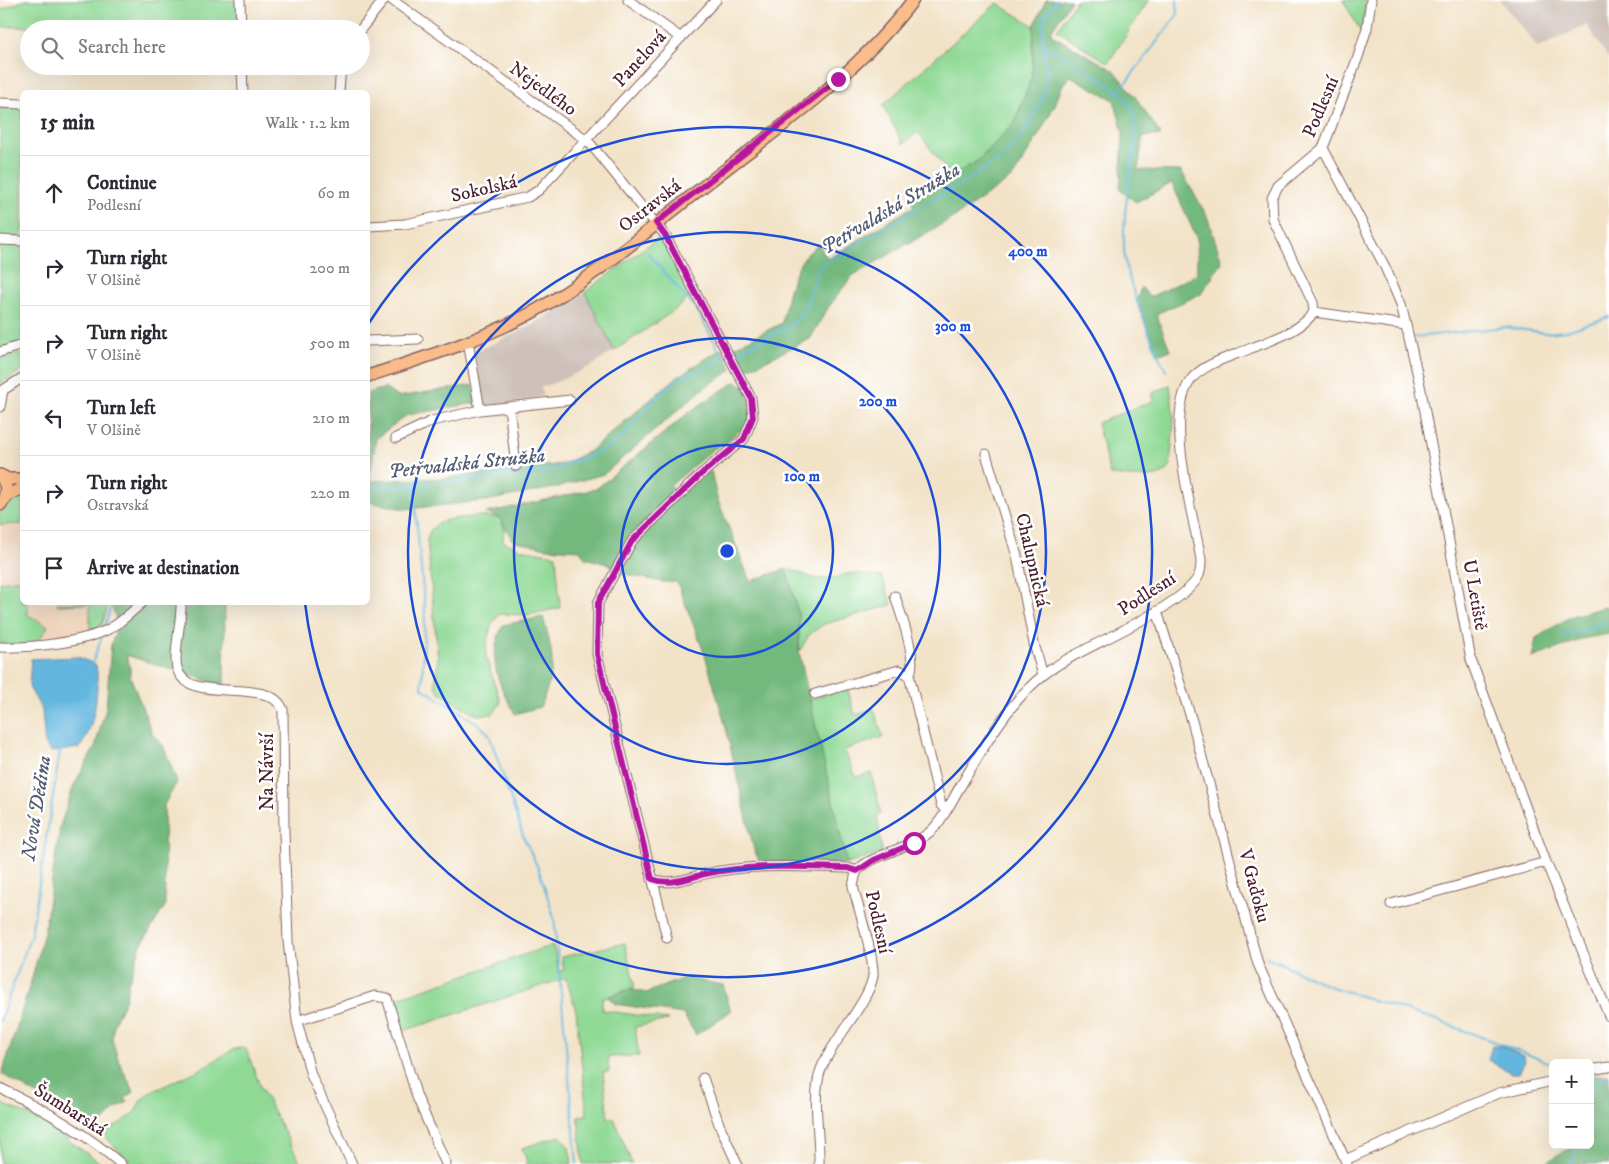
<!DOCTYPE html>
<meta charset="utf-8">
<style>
:root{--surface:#fff;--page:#f2f2f3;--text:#2b2b33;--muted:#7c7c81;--line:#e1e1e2}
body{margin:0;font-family:"IM FELL DW Pica",serif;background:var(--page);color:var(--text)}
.controls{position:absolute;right:15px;bottom:15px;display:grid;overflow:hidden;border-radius:8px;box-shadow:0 5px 20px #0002}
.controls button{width:45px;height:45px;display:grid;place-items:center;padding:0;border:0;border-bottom:1px solid var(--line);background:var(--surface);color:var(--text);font:25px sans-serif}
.stop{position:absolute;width:15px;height:15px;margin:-11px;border:4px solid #b5179e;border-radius:50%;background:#fff}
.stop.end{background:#b5179e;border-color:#fff;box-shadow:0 1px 5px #0008}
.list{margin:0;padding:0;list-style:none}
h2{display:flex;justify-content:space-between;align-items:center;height:65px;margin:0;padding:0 20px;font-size:21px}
h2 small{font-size:16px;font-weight:400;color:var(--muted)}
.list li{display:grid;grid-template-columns:32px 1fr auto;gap:15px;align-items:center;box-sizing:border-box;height:75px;padding:0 20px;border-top:1px solid var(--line)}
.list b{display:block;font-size:19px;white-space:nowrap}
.list p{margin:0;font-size:16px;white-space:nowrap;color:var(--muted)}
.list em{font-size:16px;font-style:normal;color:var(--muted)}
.icon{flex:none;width:28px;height:28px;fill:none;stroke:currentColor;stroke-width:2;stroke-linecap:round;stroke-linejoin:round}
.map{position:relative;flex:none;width:1609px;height:1164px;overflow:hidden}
.search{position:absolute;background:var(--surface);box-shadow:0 5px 20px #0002;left:20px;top:20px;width:350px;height:55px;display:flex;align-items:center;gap:12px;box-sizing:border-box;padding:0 18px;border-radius:28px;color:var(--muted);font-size:19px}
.panel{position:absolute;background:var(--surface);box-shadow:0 5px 20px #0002;left:20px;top:90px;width:350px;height:515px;border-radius:8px}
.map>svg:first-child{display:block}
</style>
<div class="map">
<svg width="1609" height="1164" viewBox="0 0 1609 1164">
<rect width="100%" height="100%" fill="#fff"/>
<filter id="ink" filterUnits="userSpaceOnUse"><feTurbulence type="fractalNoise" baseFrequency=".02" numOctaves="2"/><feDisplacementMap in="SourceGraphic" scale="10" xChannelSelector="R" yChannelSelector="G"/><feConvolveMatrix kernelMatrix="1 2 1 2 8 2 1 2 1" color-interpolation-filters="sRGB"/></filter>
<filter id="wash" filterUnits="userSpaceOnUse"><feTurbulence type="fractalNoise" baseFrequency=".0096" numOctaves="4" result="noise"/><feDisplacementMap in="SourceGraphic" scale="20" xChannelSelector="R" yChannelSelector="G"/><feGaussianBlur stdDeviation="1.12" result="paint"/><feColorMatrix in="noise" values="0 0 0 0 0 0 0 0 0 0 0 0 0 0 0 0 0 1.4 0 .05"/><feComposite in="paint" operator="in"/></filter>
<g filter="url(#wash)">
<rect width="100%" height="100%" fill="#f2e3c8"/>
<path fill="#f0d5bc" d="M22 524V579L0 582V525Z
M28 603H57L58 605 90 604V629L34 644Z"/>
<path fill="#cec1b9" d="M1500 0H1609V59L1587 25 1538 48Z
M585 292 614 351 595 364 557 382 541 387 543 396 511 404 487 407 480 400 475 352 533 325Z"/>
<path fill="#8fd995" stroke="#6c7c60" d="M25 0H237L239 25 0 27V10Z
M1076 0H1149L1108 63 1057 30Z
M1343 0H1366L1361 32Z
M997 3 1034 26 1032 76 1015 122 978 161 951 176 918 132 903 144 883 105Z
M0 108 22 109V343L0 350Z
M662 235 693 294 675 310 614 351 585 292Z
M22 352V370L0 384V359Z
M1170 385 1174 420 1170 467C1161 483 1126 476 1110 475L1097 423 1153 401V393Z
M22 497V524L0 525V513L15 499Z
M479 516 500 518 504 528 503 541 520 549 556 555 560 608 527 615 500 614 492 623 487 641 486 657 501 703 493 714 477 715 450 700 439 692 435 684 438 660 427 540C431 516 460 519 479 516Z
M786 569C798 570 807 578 820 579 831 579 837 577 846 574 853 572 874 576 882 577L892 605 824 624 809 635 799 652V616Z
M22 579V602L28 603V615L48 626C35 650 25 644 0 644V582Z
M57 603H108V605L102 625 90 629V604L57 605Z
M847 687 855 715 874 709 883 737 844 750 856 777 871 773 881 813 877 815 882 853 847 864 809 700Z
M625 943 635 987 602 999V1010L668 1020 635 1027 639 1056 608 1057 609 1072H603L608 1118H614L632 1164H583L578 1116 587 1115 576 1011 566 978 403 1031 395 999 544 948 553 946 559 971 564 970 561 957Z
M240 1048 246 1049 260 1086 301 1164H133L105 1137 106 1132 134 1114 141 1100 149 1093 199 1070 234 1049Z
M0 1103 38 1119 102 1164H0Z
M560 1136 569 1147 572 1164H525L527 1161 522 1148Z"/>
<path fill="#73b97e" stroke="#5e6c54" d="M1046 0H1071L1052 30V35L1115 71 1136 98 1161 135 1143 137 1138 170 1181 171 1207 216 1222 262 1201 294 1156 314 1170 350 1158 355 1137 301 1141 287 1150 297 1197 274V239L1172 183 1136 202 1120 190 1123 132 1114 100 1070 76 1062 86 1055 105 1035 141 1013 177 956 216 852 276 828 308 810 339 742 372 728 350 782 323C787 297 793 259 819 245L828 259 914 206 910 198 978 161 1015 122 1032 76 1034 26Z
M721 349 732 370 705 387 604 474 554 488 485 501 405 509 368 502V393L385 388 397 397 473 385 476 403 407 415 376 438 369 481 448 478 563 464 590 451 676 378Z
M735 382 744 386C753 410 755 423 731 437V439L712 450 670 486 674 491C669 500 660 505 654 511 638 529 626 551 614 572L611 565 585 558 580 550 546 548 512 540 500 518 486 513 596 489 692 410Z
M711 471 717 498 750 581 786 569 799 616V652L847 864H761L754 850 725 724 705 655 677 582H662L620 573 636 543 671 501Z
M111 603H225L224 686 126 655 130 669V676L153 735 163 745 177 782 164 805 165 906 141 945 128 984 126 998 114 1023 112 1039 119 1062 134 1092 125 1098 128 1102 117 1108 95 1130 2 1074 33 975 44 932 60 826 74 785 95 747 106 708 111 645 118 625Z
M1609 606V634L1586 638 1532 658 1536 638 1572 616Z
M543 617C554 657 557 668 540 707L515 714C498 683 486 660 503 625Z
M684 978 723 985 731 1011 696 1035 683 1014 615 1004 608 997 630 989 646 993Z
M1609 1075V1164H1546C1556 1153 1577 1145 1590 1145V1076Z"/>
<path fill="#63b7df" stroke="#566b85" d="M78 657 96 665C100 687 94 732 79 748L52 752 45 746 42 710 29 687 31 659Z
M1492 1046H1501L1523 1056 1525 1061 1519 1073H1511L1488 1060Z"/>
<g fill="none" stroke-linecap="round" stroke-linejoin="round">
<path stroke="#63b7df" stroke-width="2" d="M1044 46C1063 57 1123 88 1131 106 1142 130 1132 157 1129 181 1126 202 1123 228 1124 249 1125 279 1152 343 1166 371
M1118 93 1178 14 1177 0
M647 252 697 310 724 359
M1415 337 1505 327 1545 333 1566 331 1609 317
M731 356 793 324 804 311 820 267 825 263 974 176 1005 155 1024 133 1043 98 1048 75 1043 45V19L1057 0
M413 485 425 610 422 688 477 723 489 734 524 838 539 870 554 917 577 1164
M368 486 397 487 544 472 600 452 626 434 652 401 678 379 727 358
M105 627 112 602
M1562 636 1609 622
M92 664 102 636
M1267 957 1329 986 1433 1019 1553 1064
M0 1021 31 935 60 751
M1590 1093 1596 1080 1609 1078
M1570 1164 1579 1145"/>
</g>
</g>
<g filter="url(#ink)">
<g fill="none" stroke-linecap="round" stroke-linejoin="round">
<g stroke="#856462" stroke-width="11">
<path id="minor" d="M240 0 241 29
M392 0 588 141 665 235 751 398 753 417 744 439 700 475 632 541 598 603 597 654 667 938
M628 0 681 38
M361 29 384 0
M242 66 243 92
M339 92 341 66
M0 103 22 104
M1323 148 1385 267 1401 304 1420 385 1471 660 1546 862 1609 1016
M368 226 405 224 528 197 539 190 716 0
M0 240 22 241
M1314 312 1405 325
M368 341 418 339
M468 341 480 410
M0 352 22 345
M0 392 22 378
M0 407 3 390
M509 407 516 466
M396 438 432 421 480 410 570 400
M986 454 1017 556 1034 644 1043 675
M895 596C900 612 919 662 909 675
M181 602C182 621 173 654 177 668 187 707 270 674 283 710L284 832 288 941 297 1021 311 1075 352 1164
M1157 611 1192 721 1258 964 1347 1164
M0 647C31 648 81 643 109 629 121 623 132 611 143 602
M815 694 899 670 909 675 941 805 946 810
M652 879C670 886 687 878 705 874 752 863 801 867 848 868L857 871
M1391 904 1546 862
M297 1021 375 996 387 998 417 1097 446 1164
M1590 1070 1609 1067
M703 1078 719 1124 737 1164
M0 1088C44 1109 84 1132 121 1164
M1345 1160 1499 1093 1553 1081
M819 1164C820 1137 812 1098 820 1072 829 1044 871 1000 873 975 874 955 858 908 853 886 854 882 855 875 857 871 869 855 915 848 933 829 944 818 952 800 960 787 985 745 1013 693 1056 666 1086 646 1187 605 1199 575 1201 570 1201 564 1201 560 1194 516 1164 419 1190 381 1202 364 1230 357 1249 349 1271 340 1300 332 1314 312L1313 303 1273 219 1272 198 1278 186 1323 148 1358 57 1367 28 1371 0"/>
</g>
<g stroke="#856462" stroke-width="14">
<path id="major" d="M368 376C423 358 482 340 533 312 595 278 649 229 704 186 777 129 857 75 913 0
M0 475 8 479H22
M1 476 6 487 4 499
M0 505 9 494 22 489"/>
</g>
<use href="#minor" stroke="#fff" stroke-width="9"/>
<use href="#major" stroke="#fabc8b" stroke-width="11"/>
</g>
</g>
<g fill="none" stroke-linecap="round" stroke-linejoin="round" filter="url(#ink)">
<path stroke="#b5179e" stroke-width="6" d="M838 79 656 223 665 235 751 398 753 417 744 439 700 475 632 541 598 603 597 654 652 879C670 886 687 878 705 874 752 864 801 867 848 868L857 871 874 860 914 843"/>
</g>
<g fill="none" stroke="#1d4ed8" stroke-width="2.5">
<circle cx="727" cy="551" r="106"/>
<circle cx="727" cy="551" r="213"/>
<circle cx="727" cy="551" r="319"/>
<path d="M369 323A425 425 0 1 1 305 603"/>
</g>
<g text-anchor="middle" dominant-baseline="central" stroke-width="5" stroke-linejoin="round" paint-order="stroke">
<g font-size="19" fill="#4a1f2b" stroke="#fff">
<text transform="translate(640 59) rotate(-48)">Panelová</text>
<text transform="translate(543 89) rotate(36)">Nejedlého</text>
<text transform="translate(1321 107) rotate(-67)">Podlesní</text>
<text transform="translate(484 189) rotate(-13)">Sokolská</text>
<text transform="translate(650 206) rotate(-38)">Ostravská</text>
<text transform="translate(1032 560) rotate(77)">Chalupnická</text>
<text transform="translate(1147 594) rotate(-33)">Podlesní</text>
<text transform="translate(1475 595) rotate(80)">U Letiště</text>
<text transform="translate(267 772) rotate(-90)">Na Návrší</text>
<text transform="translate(1254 886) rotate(75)">V Gaďoku</text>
<text transform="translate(878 922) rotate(77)">Podlesní</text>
<text transform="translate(70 1110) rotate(32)">Šumbarská</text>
</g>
<g font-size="20" font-style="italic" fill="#545c73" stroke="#fff">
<text transform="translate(891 209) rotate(-31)">Petřvaldská Stružka</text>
<text transform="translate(467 464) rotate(-6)">Petřvaldská Stružka</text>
<text transform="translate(37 808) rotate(-81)">Nová Dědina</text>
</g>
</g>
<circle cx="727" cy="551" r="8" fill="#1d4ed8" stroke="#fff" stroke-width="2.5"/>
<g font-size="15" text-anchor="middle" font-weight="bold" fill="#1d4ed8" stroke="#fff" stroke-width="5" stroke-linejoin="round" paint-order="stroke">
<text x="1028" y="256">400 m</text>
<text x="953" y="331">300 m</text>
<text x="878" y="406">200 m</text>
<text x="802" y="481">100 m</text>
</g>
</svg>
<div class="controls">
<button>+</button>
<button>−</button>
</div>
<div class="stop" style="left:914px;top:843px"></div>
<div class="stop end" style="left:838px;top:79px"></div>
<div class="search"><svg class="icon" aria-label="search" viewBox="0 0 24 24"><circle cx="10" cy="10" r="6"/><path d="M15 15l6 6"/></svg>Search here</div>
<section class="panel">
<h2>15 min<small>Walk · 1.2 km</small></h2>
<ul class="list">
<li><svg class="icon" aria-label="ahead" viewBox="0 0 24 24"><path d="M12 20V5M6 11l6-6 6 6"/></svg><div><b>Continue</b><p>Podlesní</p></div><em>60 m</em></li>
<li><svg class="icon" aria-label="right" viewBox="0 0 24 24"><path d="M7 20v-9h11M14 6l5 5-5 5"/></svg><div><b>Turn right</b><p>V Olšině</p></div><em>200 m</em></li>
<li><svg class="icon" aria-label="right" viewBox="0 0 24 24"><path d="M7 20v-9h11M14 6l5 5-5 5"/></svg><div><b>Turn right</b><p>V Olšině</p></div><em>500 m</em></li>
<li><svg class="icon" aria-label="left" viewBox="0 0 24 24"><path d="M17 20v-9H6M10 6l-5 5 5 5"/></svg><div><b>Turn left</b><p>V Olšině</p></div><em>210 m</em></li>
<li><svg class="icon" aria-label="right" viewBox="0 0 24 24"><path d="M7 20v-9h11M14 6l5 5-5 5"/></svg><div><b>Turn right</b><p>Ostravská</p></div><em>220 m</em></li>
<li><svg class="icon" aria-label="arrive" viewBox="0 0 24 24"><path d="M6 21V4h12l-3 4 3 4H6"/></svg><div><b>Arrive at destination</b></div></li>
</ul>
</section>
</div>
